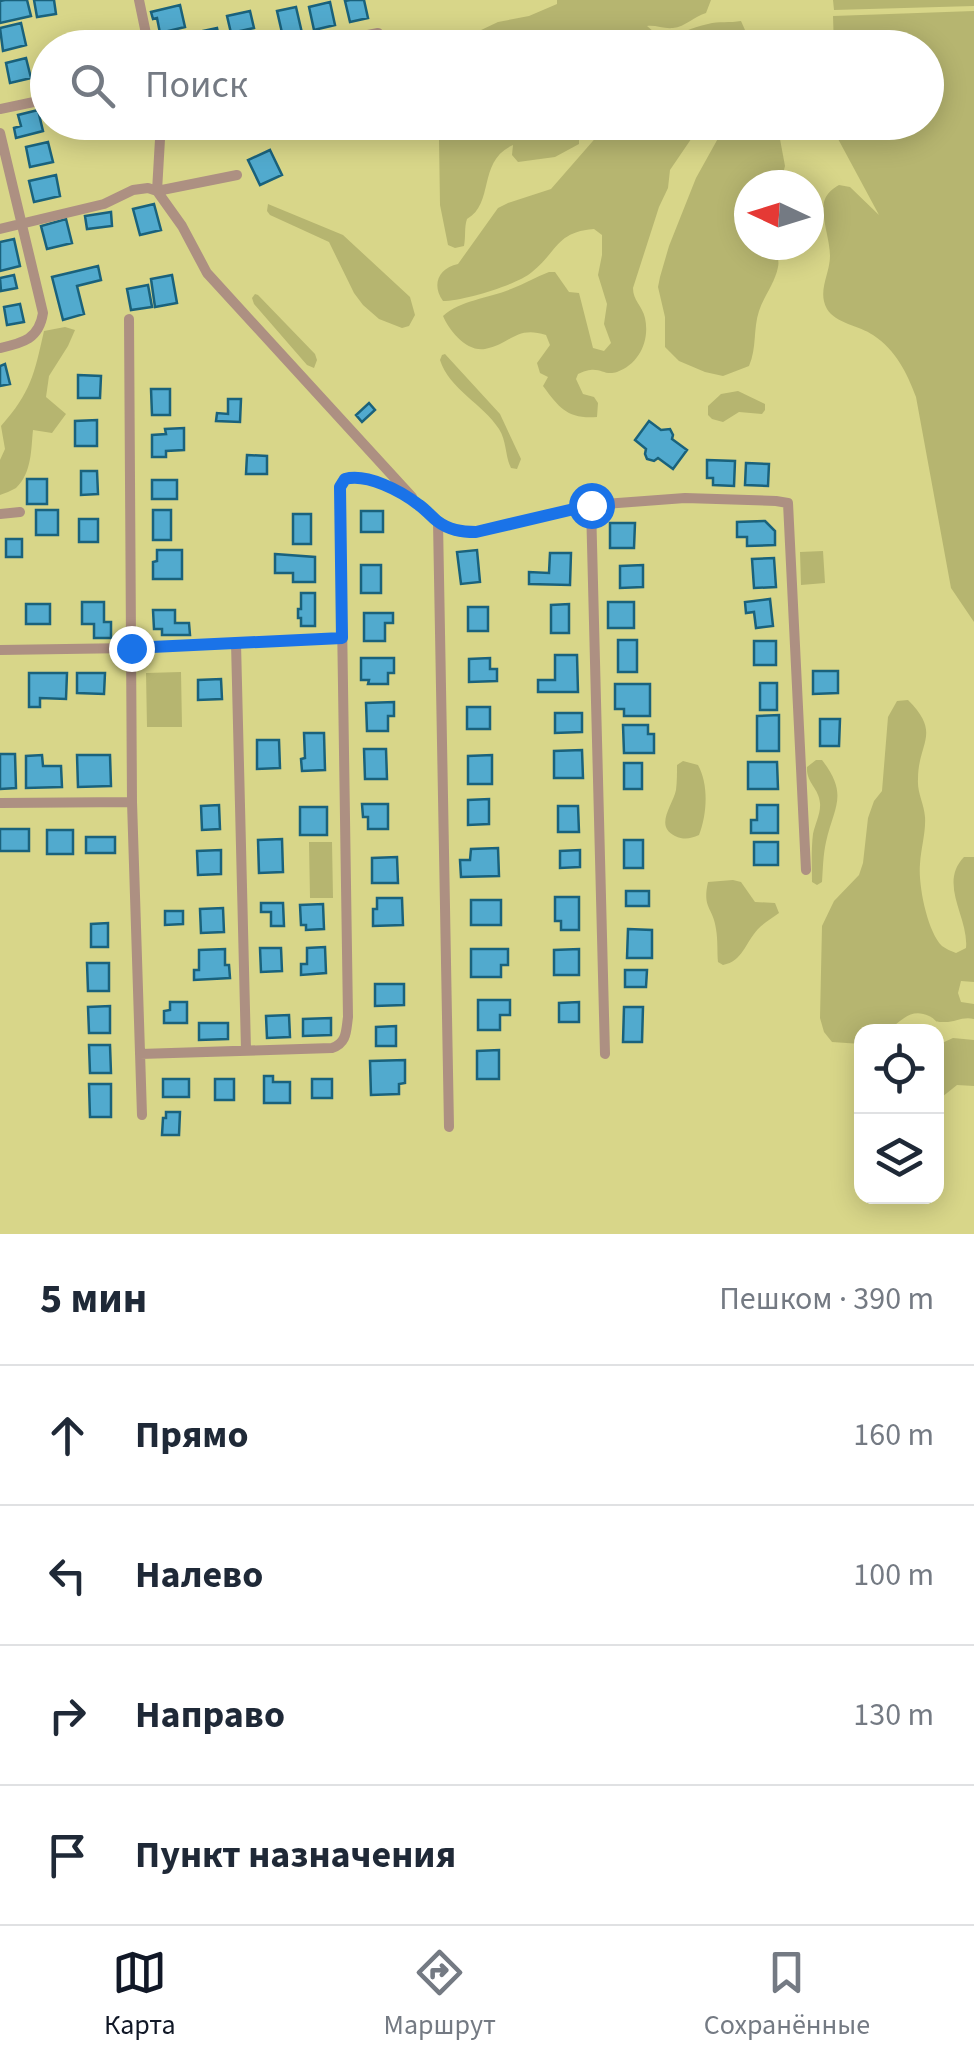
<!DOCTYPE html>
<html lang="ru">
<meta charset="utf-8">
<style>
:root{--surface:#fff;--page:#f2f2f3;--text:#1f2937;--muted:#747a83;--line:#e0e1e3;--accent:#111827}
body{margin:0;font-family:"Source Sans 3",sans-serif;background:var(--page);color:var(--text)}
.controls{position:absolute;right:30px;bottom:30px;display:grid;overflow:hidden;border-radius:20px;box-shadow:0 5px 25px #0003}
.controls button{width:90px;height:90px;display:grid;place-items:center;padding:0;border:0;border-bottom:2px solid var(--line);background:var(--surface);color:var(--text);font:50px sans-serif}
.compass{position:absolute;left:734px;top:170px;width:90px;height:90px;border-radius:50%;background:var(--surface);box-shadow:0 5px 25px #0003;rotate:274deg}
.stop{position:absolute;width:30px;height:30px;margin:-22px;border:8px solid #1a73e8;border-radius:50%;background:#fff}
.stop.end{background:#1a73e8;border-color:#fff;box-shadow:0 2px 10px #0008}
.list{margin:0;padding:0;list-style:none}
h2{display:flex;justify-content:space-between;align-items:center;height:130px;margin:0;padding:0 40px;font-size:42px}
h2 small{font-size:32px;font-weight:400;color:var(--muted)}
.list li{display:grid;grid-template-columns:65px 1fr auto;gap:30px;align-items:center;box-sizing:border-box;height:140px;padding:0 40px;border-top:2px solid var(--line)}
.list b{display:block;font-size:38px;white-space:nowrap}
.list em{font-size:32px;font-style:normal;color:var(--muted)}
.icon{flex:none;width:55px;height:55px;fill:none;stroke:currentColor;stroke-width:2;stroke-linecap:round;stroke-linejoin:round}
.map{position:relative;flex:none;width:974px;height:1234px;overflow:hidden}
.search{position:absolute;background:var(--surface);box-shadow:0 5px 25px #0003;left:30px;right:30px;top:30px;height:110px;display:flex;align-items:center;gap:25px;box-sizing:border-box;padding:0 35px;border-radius:55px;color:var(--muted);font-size:38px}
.sheet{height:690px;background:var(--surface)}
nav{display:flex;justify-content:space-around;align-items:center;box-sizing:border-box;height:140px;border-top:2px solid var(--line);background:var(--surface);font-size:28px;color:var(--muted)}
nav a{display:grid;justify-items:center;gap:5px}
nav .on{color:var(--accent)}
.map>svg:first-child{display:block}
</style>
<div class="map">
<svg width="974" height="1234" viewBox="0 0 974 1234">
<rect width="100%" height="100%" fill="#d8d689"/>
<path fill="#b6b570" d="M557 0H711L706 13C695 16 685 27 673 28 664 29 656 25 647 26L661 38C678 36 691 27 708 24 719 21 730 23 741 21L745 30 737 47H437L441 41 462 42 479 31 498 22 529 16 557 4Z
M833 0H974V6L834 10Z
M974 11V622L951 588 916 397C907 373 896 350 873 335 860 326 835 323 827 309 817 291 830 274 830 256 830 239 821 218 824 202 826 194 832 189 839 185L850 187 879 215 837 137V123L926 122V48L834 47 833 16Z
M615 122 702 123 670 170 668 188 659 207 633 288C633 301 642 305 645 318 650 341 639 364 617 372 602 377 600 363 578 374L576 379 583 394 594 397 598 403 597 417C568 419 560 409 543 386L548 377 540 373 537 363 550 345 546 335C516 325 511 344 485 349 466 352 449 330 443 316 460 300 490 298 511 289 524 284 536 277 549 272H555L569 292 579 293 593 348 604 351 611 343 604 324 607 304 598 275 602 255V235L594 229C556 232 558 251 532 272 517 285 463 301 443 301 431 284 439 268 458 264L498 208 508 203 551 189 599 134Z
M435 123V122L583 123 579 127V144L555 157 518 162 512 155 513 145C477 161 495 203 467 219 464 228 466 236 464 246L455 248 448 245 440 205 439 140Z
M720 123H777L785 166 780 185H749V245H773C775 253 780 258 778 267 775 283 764 296 759 311 753 329 757 348 749 366L723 376 705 372 679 361 665 347V317L658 287 660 277 669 246 696 178 721 133Z
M268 204 343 235 410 297 415 315 409 326 402 328 379 319 363 305 354 293 329 242 270 215 267 211Z
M255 294 258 295 315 354 317 360 314 368 307 365 254 304 252 298Z
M65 327 75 330 68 346 49 376 46 397 66 414 52 433 33 430C31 449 32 473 16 488 11 491 5 493 0 495V460L5 449 1 426C31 392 34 375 44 331Z
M445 354 500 414 521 459 517 469 511 468C505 456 507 442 499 429 483 404 449 389 440 360L442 355Z
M738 391 765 404V410L762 414 739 412 723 422 712 419 708 415V406L721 394Z
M823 551 825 583 801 585 800 552Z
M181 672 182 727H147L146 673Z
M908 700C942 734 918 742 918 779 917 793 924 803 925 817 926 832 921 848 920 864 918 884 927 931 942 946 946 949 951 951 956 953L966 948C969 917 938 884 964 857H974V982L961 981 958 993 961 1002 974 1004V1019C962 1016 954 1023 943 1022 932 1022 938 1020 929 1016 910 1007 901 1022 887 1031L862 1032 861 1044 832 1042 824 1032 820 1018 822 926 834 901 859 875 863 863 868 818 874 801 882 791 888 717 897 701Z
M816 760H822C849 795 834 806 826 842 823 855 823 869 822 882L817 885 812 882C812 867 811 850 813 834 815 824 821 813 820 803 819 788 806 783 807 767Z
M683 761 698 765C709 785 707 814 699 835 690 839 684 840 675 836 654 826 673 805 676 790 677 782 677 773 677 765Z
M309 842H332L333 898H310Z
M733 880 741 882 755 902 775 903 779 913C772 918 764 923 758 929 745 943 743 961 723 965L718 962C717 952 718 940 716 929 713 907 702 909 708 882Z
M953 1038 974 1040V1086L957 1085 937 1101V1050L942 1043Z"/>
<path fill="#51aace" stroke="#1a627c" stroke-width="2.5" d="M5 0H27L31 16 0 23V1Z
M34 0H54L56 14 37 17Z
M350 0H364L368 18 350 22 345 1Z
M330 2 335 25 314 30 309 7Z
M180 5 185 27 160 33 157 18 153 19 151 12Z
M296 7 302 33 283 37 277 11Z
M250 11 254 28 231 33 227 16Z
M21 23 26 45 3 51 0 28Z
M217 28 221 48H207L203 31Z
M26 58 31 78 10 83 6 63Z
M38 110 43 131 16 138 14 128 21 126 18 115Z
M95 122H115L118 132 98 137Z
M48 142 53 162 30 167 26 147Z
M270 150 282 175 260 185 248 160Z
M56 175 60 196 34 202 29 181Z
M154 204 161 230 140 235 133 209Z
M111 212 112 226 87 229 85 216Z
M66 219 72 243 47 249 41 226Z
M14 239 20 266 0 271V242Z
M98 266 101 280 77 286 84 314 63 320 52 277Z
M14 275 17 288 1 291 0 278Z
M172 275 177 303 155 307 151 279Z
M148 285 152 307 131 310 127 289Z
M20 304 24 322 7 325 4 307Z
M5 364 10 384 0 386V366Z
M78 375 101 376 100 398H78Z
M151 389H170V415H152Z
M228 399H241L240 422 216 421 217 413 228 414Z
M369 403 375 410 362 422 356 415Z
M97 420V446H75V421Z
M649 421 661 430 670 429 673 435 672 439 687 450 673 469 658 458 654 461 647 459 645 454 646 449 635 440Z
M184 428V450L166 451V457H152V435L166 434 165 429Z
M247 455 267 456V474H246Z
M707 460 735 461 734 486 713 485V478H707Z
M746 463 769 464 768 486 745 485Z
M81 471H97L98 494 81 495Z
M27 479H47V504H27Z
M152 480H177V499H152Z
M36 510H58V535H36Z
M153 510H171V540H153Z
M361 511H383V532H361Z
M293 514H311V544H293Z
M79 519H98V542H79Z
M765 521 775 531V545L747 546V537H737V522Z
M610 523H635L634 548H610Z
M6 539H22V557H6Z
M157 550H182V579H153V562L157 561Z
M477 550 480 582 461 584 457 552Z
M550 553H571L570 585 529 584V572L549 573Z
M275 554 315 557V582H293V573H275Z
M774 558 776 587 754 588 752 559Z
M361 565H381V593H361Z
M643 565V587L620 588V566Z
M301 593H315V626H301V618H298V609H301Z
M770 599 773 626 756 628 754 612 746 613 745 602Z
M82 602H104V622H111V638H94V624H82Z
M608 602H634V628H608Z
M26 604H50V624H26Z
M569 604V633H551V605Z
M468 607H488V631H468Z
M153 610H175V623H189L190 635H162V629H154Z
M364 613H393V623H385V641H364Z
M618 640H637V672H618Z
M754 641H776V665H754Z
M555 655H577L578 692H538V680H555Z
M361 658H394V673H388V684H368L369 680H361Z
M490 658V669H497V681L469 682V659Z
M813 671H838V693L813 694Z
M29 673H67L66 699 40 698V707H29Z
M77 673H105L104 694 77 693Z
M221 679 222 699 198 700V680Z
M760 683H777V710H760Z
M615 684H650V716H624V709H615Z
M394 702V716H388V731H367L366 703Z
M467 707H490V729H467Z
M555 713H582V732L555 733Z
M779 715V751H757V716Z
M820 719H840L839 746H820Z
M623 725H648V734H654V753H624Z
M304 733H324L325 770 302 771 301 759 305 758Z
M257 740H279L280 768 257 769Z
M364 749H386L387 779H365Z
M582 750 583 778H554V751Z
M0 754H15L16 788 0 789Z
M42 755 43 766H61L62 787 26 788V756Z
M77 755H110L111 786 78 787Z
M492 755V784H468V756Z
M748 762H777L778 789H748Z
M624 763H642V789H624Z
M489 799V824L468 825V800Z
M362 804H388V829H368V817H363Z
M219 805 220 829 202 830 201 806Z
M757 805H778V833H751V820H757Z
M558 806H578L579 832H558Z
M300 807H327V835H300Z
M0 829H29V851H0Z
M47 830H73V854H47Z
M86 837H115V853H86Z
M282 839 283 872 259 873 258 840Z
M624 840H643V868H624Z
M754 842H778V865H754Z
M498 848 499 876 461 877 460 860H470L471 849Z
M221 850V874L198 875 197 851Z
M580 850V867L560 868V851Z
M397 857 398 883H372V858Z
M626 891H649V906H626Z
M555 897H579V930H561V921H555Z
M377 898H402L403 925 373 926V909H377Z
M471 900H501V925H471Z
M261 903H283L284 926H271V912H261Z
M323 904 324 929 306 930V925H301L300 905Z
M223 908 224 932 201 933 200 909Z
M165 911H183V924L165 925Z
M108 923V947H91V924Z
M628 929 652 930V958H627Z
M325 947 326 973 301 975V964H307V948Z
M260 948H281L282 971 261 972Z
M225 949V965H229L230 978 194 980V970H199V950Z
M471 949H508V965H501V977H471Z
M579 949V975H554V950Z
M87 963H109V991H88Z
M625 970H647L646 987H625Z
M375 984H404V1005L375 1006Z
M478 1000H510V1015H500V1030H478Z
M170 1002H187V1023H164V1011L170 1010Z
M579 1002V1022H559V1003Z
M110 1006V1033H89L88 1007Z
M624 1007H643L642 1042H623Z
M289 1015 290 1037 267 1038 266 1016Z
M331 1018V1035L303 1036V1019Z
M199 1023H228V1039L199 1040Z
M396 1026V1046H376V1027Z
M89 1045H110L111 1073H90Z
M499 1050V1079H477V1051Z
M405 1060V1083L399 1084V1094L371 1095 370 1061Z
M264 1076H273V1082H290V1103H264Z
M163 1079H189V1097H163Z
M215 1079H234V1100H215Z
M312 1079H332V1098H312Z
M89 1084H111V1117H90Z
M166 1112H180L179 1135H162L163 1118H166Z"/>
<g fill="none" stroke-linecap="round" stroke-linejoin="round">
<path stroke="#ad9082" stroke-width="10" d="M139 0 149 48
M303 48 378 33
M0 109 48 99
M161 122 157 191 182 226 207 273 412 497
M0 133 43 313C39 339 23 343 0 348
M0 229 104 204 133 190 148 188 157 191 237 175
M129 319 132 802 142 1115
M591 505 605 1054
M0 514 20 512
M438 522 449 1127
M236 643 246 1050
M0 650 131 648 342 638
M0 803 132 802
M140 1054 332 1048C347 1043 346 1031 348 1017L340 487 345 479C367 473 401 491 419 505 432 515 442 528 459 531 465 533 470 532 476 532L591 505 685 498 776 501 788 503 806 870"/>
</g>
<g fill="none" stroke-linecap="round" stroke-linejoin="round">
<path stroke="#1a73e8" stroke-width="12" d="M131 648 342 638 340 487 345 479C367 473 401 491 419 505 426 510 431 516 437 521 449 530 461 532 476 532L591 505"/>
</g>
</svg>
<div class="controls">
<button><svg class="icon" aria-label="locate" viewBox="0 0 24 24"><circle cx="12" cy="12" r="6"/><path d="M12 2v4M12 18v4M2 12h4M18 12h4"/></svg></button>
<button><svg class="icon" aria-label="layers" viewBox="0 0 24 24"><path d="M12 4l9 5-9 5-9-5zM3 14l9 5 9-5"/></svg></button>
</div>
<svg class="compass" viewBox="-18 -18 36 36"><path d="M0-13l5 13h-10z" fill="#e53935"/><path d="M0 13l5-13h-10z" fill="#747a83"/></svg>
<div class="stop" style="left:591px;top:505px"></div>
<div class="stop end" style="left:131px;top:648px"></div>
<div class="search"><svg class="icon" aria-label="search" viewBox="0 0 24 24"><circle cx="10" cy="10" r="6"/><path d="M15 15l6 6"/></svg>Поиск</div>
</div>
<section class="sheet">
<h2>5 мин<small>Пешком · 390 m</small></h2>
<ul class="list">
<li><svg class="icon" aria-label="ahead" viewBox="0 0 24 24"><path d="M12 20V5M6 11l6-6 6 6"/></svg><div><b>Прямо</b></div><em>160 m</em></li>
<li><svg class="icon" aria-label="left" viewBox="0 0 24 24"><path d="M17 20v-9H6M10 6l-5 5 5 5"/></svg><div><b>Налево</b></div><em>100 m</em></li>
<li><svg class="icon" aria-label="right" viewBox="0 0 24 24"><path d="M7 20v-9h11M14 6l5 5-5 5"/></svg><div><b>Направо</b></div><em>130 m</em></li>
<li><svg class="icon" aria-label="arrive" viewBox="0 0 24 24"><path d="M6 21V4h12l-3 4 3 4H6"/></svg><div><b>Пункт назначения</b></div></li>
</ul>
</section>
<nav>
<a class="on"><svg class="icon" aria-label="map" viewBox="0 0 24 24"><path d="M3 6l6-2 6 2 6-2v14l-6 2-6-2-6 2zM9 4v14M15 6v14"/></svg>Карта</a>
<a><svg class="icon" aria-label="directions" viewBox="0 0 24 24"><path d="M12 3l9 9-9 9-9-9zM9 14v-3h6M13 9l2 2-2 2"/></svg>Маршрут</a>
<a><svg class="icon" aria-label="saved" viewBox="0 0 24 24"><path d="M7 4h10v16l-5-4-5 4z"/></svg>Сохранённые</a>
</nav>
